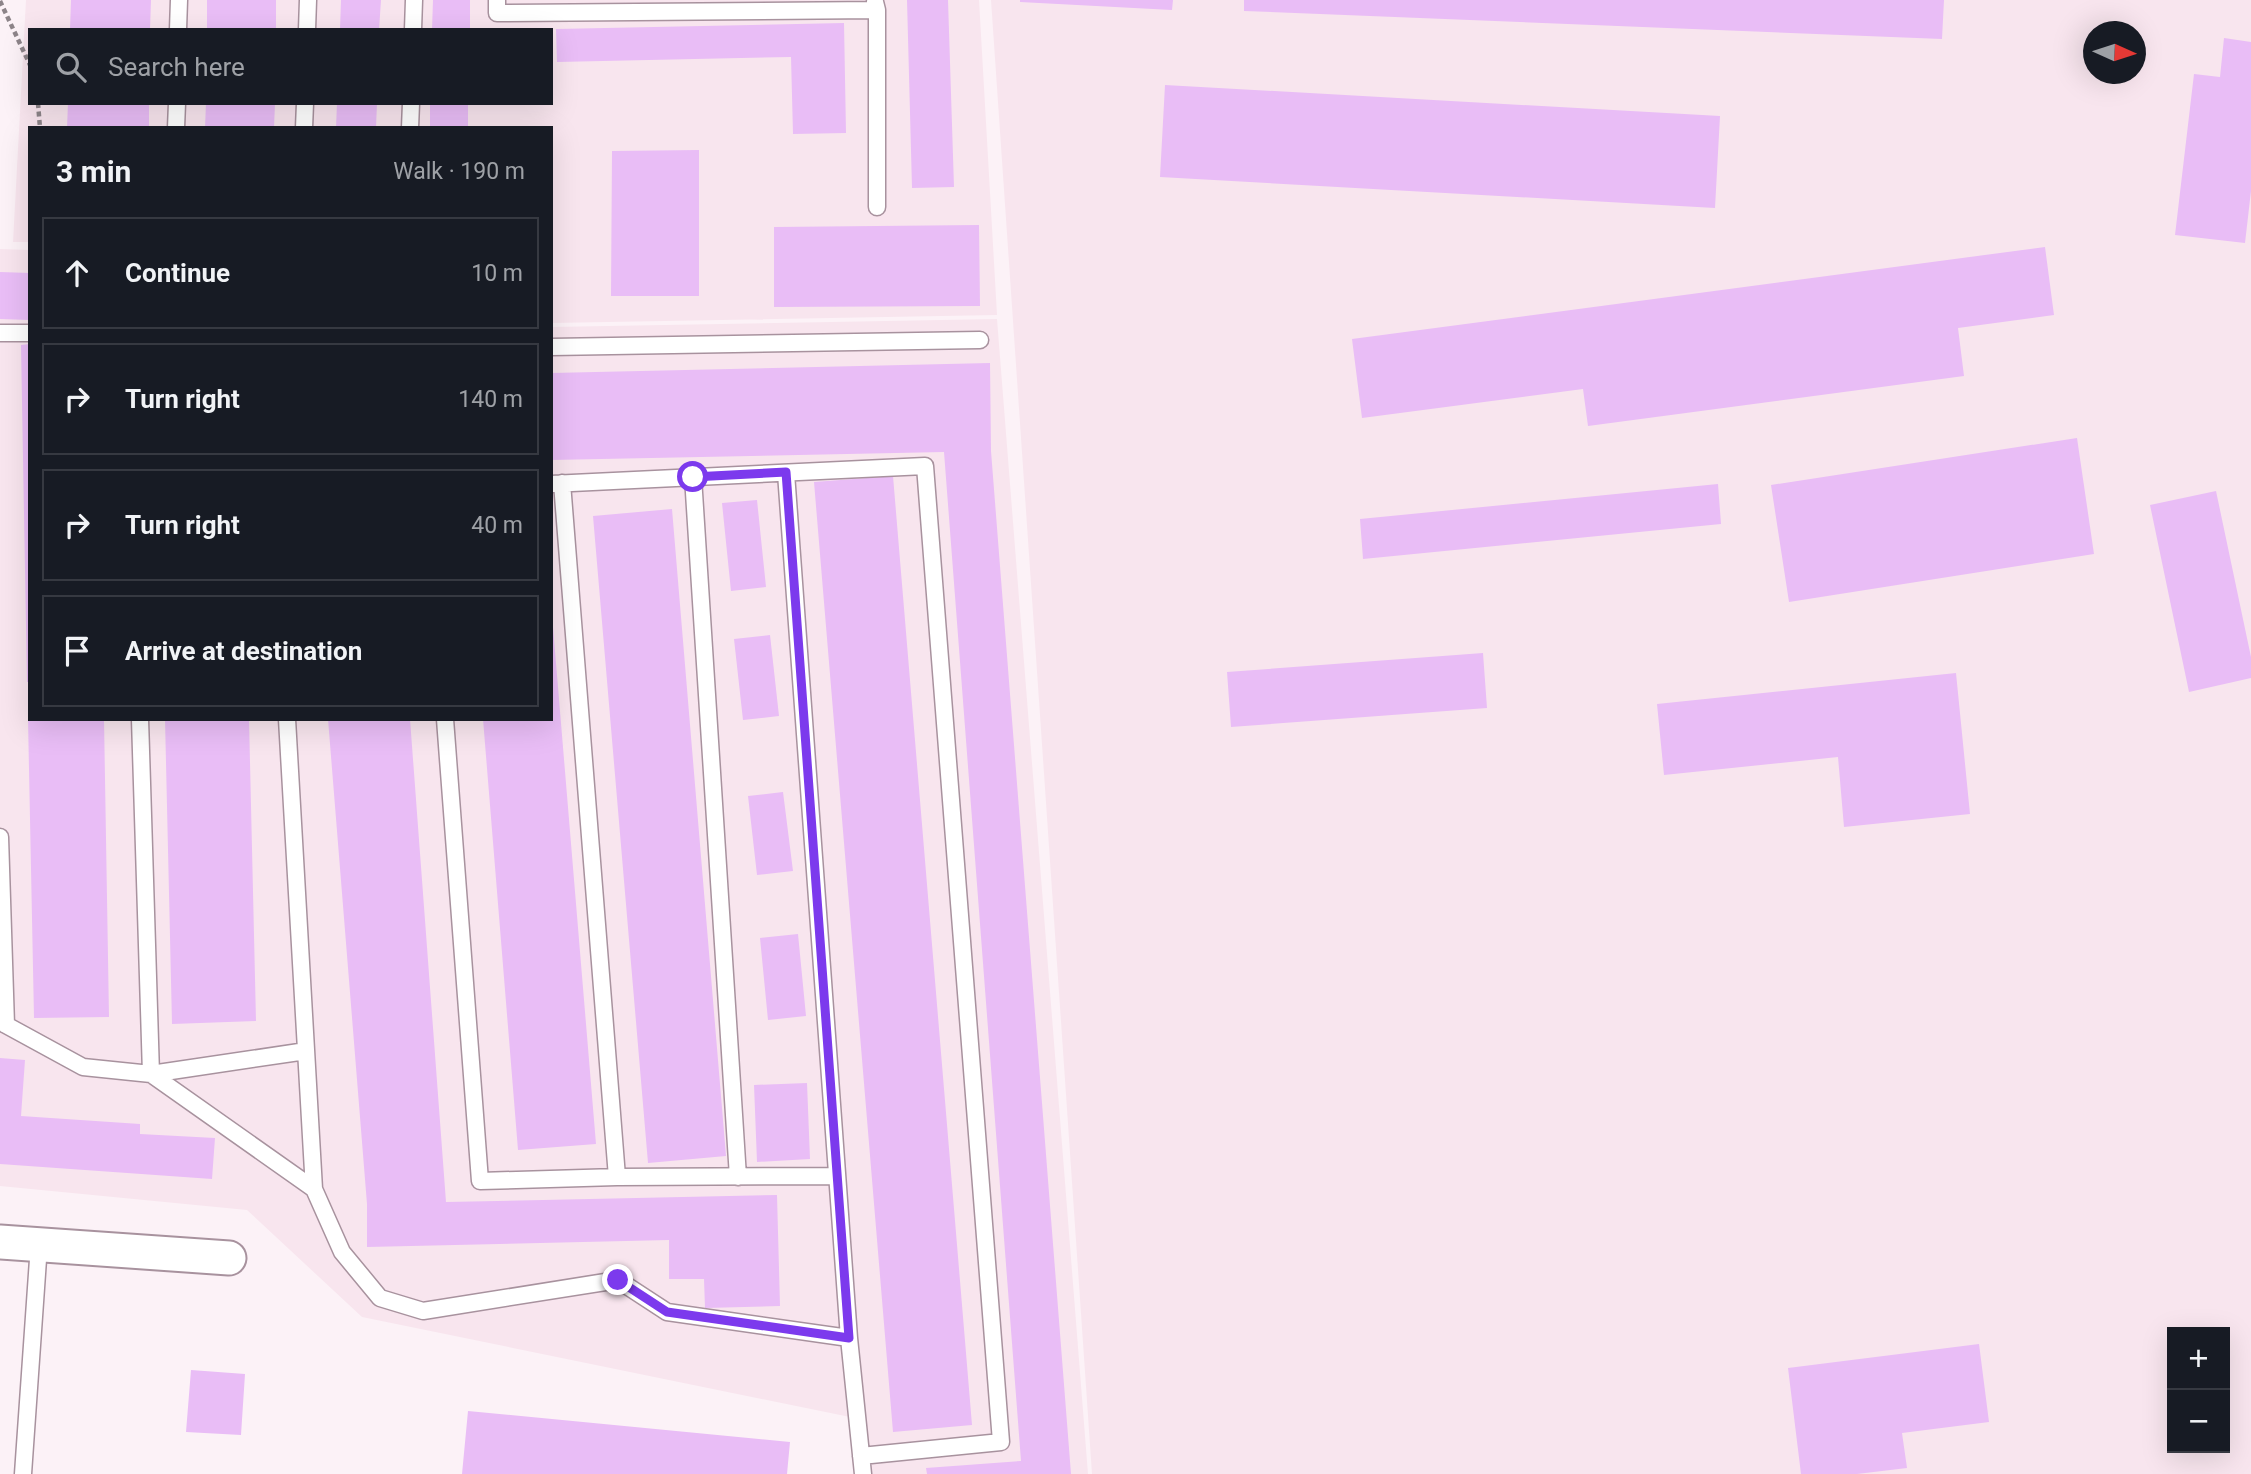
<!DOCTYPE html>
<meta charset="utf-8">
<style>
:root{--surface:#171b24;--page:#242831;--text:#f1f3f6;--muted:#9ea1a6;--line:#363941}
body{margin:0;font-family:Roboto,sans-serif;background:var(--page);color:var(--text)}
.controls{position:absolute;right:21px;bottom:21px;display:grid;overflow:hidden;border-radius:0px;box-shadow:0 7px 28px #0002}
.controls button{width:63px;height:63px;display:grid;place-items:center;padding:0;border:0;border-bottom:2px solid var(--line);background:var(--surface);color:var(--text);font:35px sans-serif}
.compass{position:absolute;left:2083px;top:21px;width:63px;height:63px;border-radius:50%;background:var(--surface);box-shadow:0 7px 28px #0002;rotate:93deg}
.stop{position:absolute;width:21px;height:21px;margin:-16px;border:5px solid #7c3aed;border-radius:50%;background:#fff}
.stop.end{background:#7c3aed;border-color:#fff;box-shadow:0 2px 7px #0008}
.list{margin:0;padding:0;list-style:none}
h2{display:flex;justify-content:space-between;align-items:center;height:91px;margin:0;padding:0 28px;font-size:30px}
h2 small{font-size:23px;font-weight:400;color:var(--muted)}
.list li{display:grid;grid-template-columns:46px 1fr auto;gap:21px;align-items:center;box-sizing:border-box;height:112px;margin:0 14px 14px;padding:0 14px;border:2px solid var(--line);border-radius:0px}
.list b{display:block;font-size:26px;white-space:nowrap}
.list em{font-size:23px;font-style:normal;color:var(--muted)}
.icon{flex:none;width:38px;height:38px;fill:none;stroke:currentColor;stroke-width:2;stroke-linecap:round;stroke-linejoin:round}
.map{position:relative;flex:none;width:2251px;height:1474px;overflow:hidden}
.search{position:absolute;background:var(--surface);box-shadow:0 7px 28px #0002;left:28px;top:28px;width:525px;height:77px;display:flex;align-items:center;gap:18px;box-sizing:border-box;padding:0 24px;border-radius:0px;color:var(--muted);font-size:26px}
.panel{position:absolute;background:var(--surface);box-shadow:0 7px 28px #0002;left:28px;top:126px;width:525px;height:595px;border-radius:0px}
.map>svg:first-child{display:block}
</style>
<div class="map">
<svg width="2251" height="1474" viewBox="0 0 2251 1474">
<rect width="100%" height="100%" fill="#fcf2f7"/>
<path fill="#f8e5ee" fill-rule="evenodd" d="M26 0H979L997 315 551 323V128H30V242H13ZM30 30H551V103H30Z
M991 0H2251V1474H1092ZM2094 32H2136V74H2094ZM2172 1332H2225V1448H2172Z
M0 249 30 250V719H551V327L997 319 1088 1474H858L850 1417 362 1317 247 1210 0 1186Z"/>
<path fill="#e9bdf6" d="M71 0H151L150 30H70Z
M207 0H276V30H207Z
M341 0H381L379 30H340Z
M433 0H470V30H432Z
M907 0H948L954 187 912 188Z
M1020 0H1173L1172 10 1020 2Z
M1244 0H1944L1942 39 1244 11Z
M844 23 846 133 793 134 791 57 557 62 556 29Z
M2224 38 2251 42V191L2245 243 2175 235 2194 74 2220 77Z
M1165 85 1720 116 1715 208 1160 177Z
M68 103H149V128H67Z
M206 103H275L274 128H205Z
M337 103H377L376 128H336Z
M430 103H468V128H430Z
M699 150V296H611L612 151Z
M979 225 980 306 774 307V227Z
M2045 247 2054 315 1958 328 1964 376 1588 426 1583 389 1362 418 1352 339Z
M0 272 30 273V320L0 319Z
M30 344V682H27L21 345Z
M990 363 991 451 1071 1474H927L926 1468 1021 1461 944 452 551 460V373Z
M2077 438 2094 554 1789 602 1771 485Z
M893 476 972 1425 893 1432 814 482Z
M1718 484 1721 524 1363 559 1360 519Z
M2216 491 2251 657V678L2189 692 2150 505Z
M757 500 766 587 731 591 722 503Z
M672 509 726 1156 648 1163 593 516Z
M551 627H553L596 1144 518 1150 483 719H551Z
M770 635 779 716 743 720 734 639Z
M1483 653 1487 708 1231 727 1227 672Z
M1956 673 1970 814 1844 827 1838 757 1664 775 1657 704Z
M28 719H104L109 1017 34 1018Z
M165 719H249L256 1021 172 1024Z
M328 719H410L446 1202 777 1195 780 1306 705 1308 704 1279H669V1240L367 1247V1204Z
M783 792 793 871 757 875 748 796Z
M798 934 806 1016 768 1020 760 938Z
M0 1058 25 1060 21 1116 140 1124V1134L215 1138 212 1179 0 1164Z
M807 1083 810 1159 757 1162 754 1085Z
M1979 1344 1989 1422 1902 1433 1907 1468 1857 1474H1801L1788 1368Z
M191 1370 245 1374 241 1435 186 1432Z
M468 1411 790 1442 787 1474H462Z"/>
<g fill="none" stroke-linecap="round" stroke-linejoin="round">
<g stroke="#a8929e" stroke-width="19">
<path id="service" d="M497 0V13L877 10
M875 2 877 10V207
M178 30 179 0
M307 30 308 0
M413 30 414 0
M176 128 177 103
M304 128 305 103
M410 128 411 103
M0 333H30
M551 347 980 340
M786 473 849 1338
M693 477 738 1177
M562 483 617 1177
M551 484 925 466 1001 1442 861 1456
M140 719 151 1074 306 1051
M287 719 314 1189 342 1252 380 1298 423 1311 618 1280 667 1312 849 1338 863 1474
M445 719 480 1181 617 1177 836 1176
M0 837 6 1025 83 1067 151 1074 314 1189
M23 1474 39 1245"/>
</g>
<g stroke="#a8929e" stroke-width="37">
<path id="minor" d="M0 1242 229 1258"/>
</g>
<path stroke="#8d8489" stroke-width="4.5" stroke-dasharray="5 3.5" stroke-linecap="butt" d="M0 1 30 65
M38 103 40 128"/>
<use href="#service" stroke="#fff" stroke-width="16"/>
<use href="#minor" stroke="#fff" stroke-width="33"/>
</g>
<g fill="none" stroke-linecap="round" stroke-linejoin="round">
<path stroke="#7c3aed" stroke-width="9" d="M618 1280 667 1312 849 1338 786 472 693 477"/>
</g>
</svg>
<div class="controls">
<button>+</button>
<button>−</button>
</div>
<svg class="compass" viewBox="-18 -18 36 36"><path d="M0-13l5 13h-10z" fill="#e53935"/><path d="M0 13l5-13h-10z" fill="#9ea1a6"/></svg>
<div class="stop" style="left:693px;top:477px"></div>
<div class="stop end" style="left:618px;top:1280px"></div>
<div class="search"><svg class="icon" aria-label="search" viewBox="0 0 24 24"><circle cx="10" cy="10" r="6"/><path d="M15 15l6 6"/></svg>Search here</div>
<section class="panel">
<h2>3 min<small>Walk · 190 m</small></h2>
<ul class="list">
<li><svg class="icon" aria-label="ahead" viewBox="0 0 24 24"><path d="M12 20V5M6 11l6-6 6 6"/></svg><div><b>Continue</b></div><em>10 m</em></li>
<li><svg class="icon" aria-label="right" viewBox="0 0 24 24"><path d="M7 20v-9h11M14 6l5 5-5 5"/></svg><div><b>Turn right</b></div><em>140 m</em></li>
<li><svg class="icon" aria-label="right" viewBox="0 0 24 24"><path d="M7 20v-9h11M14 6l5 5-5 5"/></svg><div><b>Turn right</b></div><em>40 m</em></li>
<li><svg class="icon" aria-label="arrive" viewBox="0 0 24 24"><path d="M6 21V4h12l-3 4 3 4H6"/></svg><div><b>Arrive at destination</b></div></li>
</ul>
</section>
</div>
